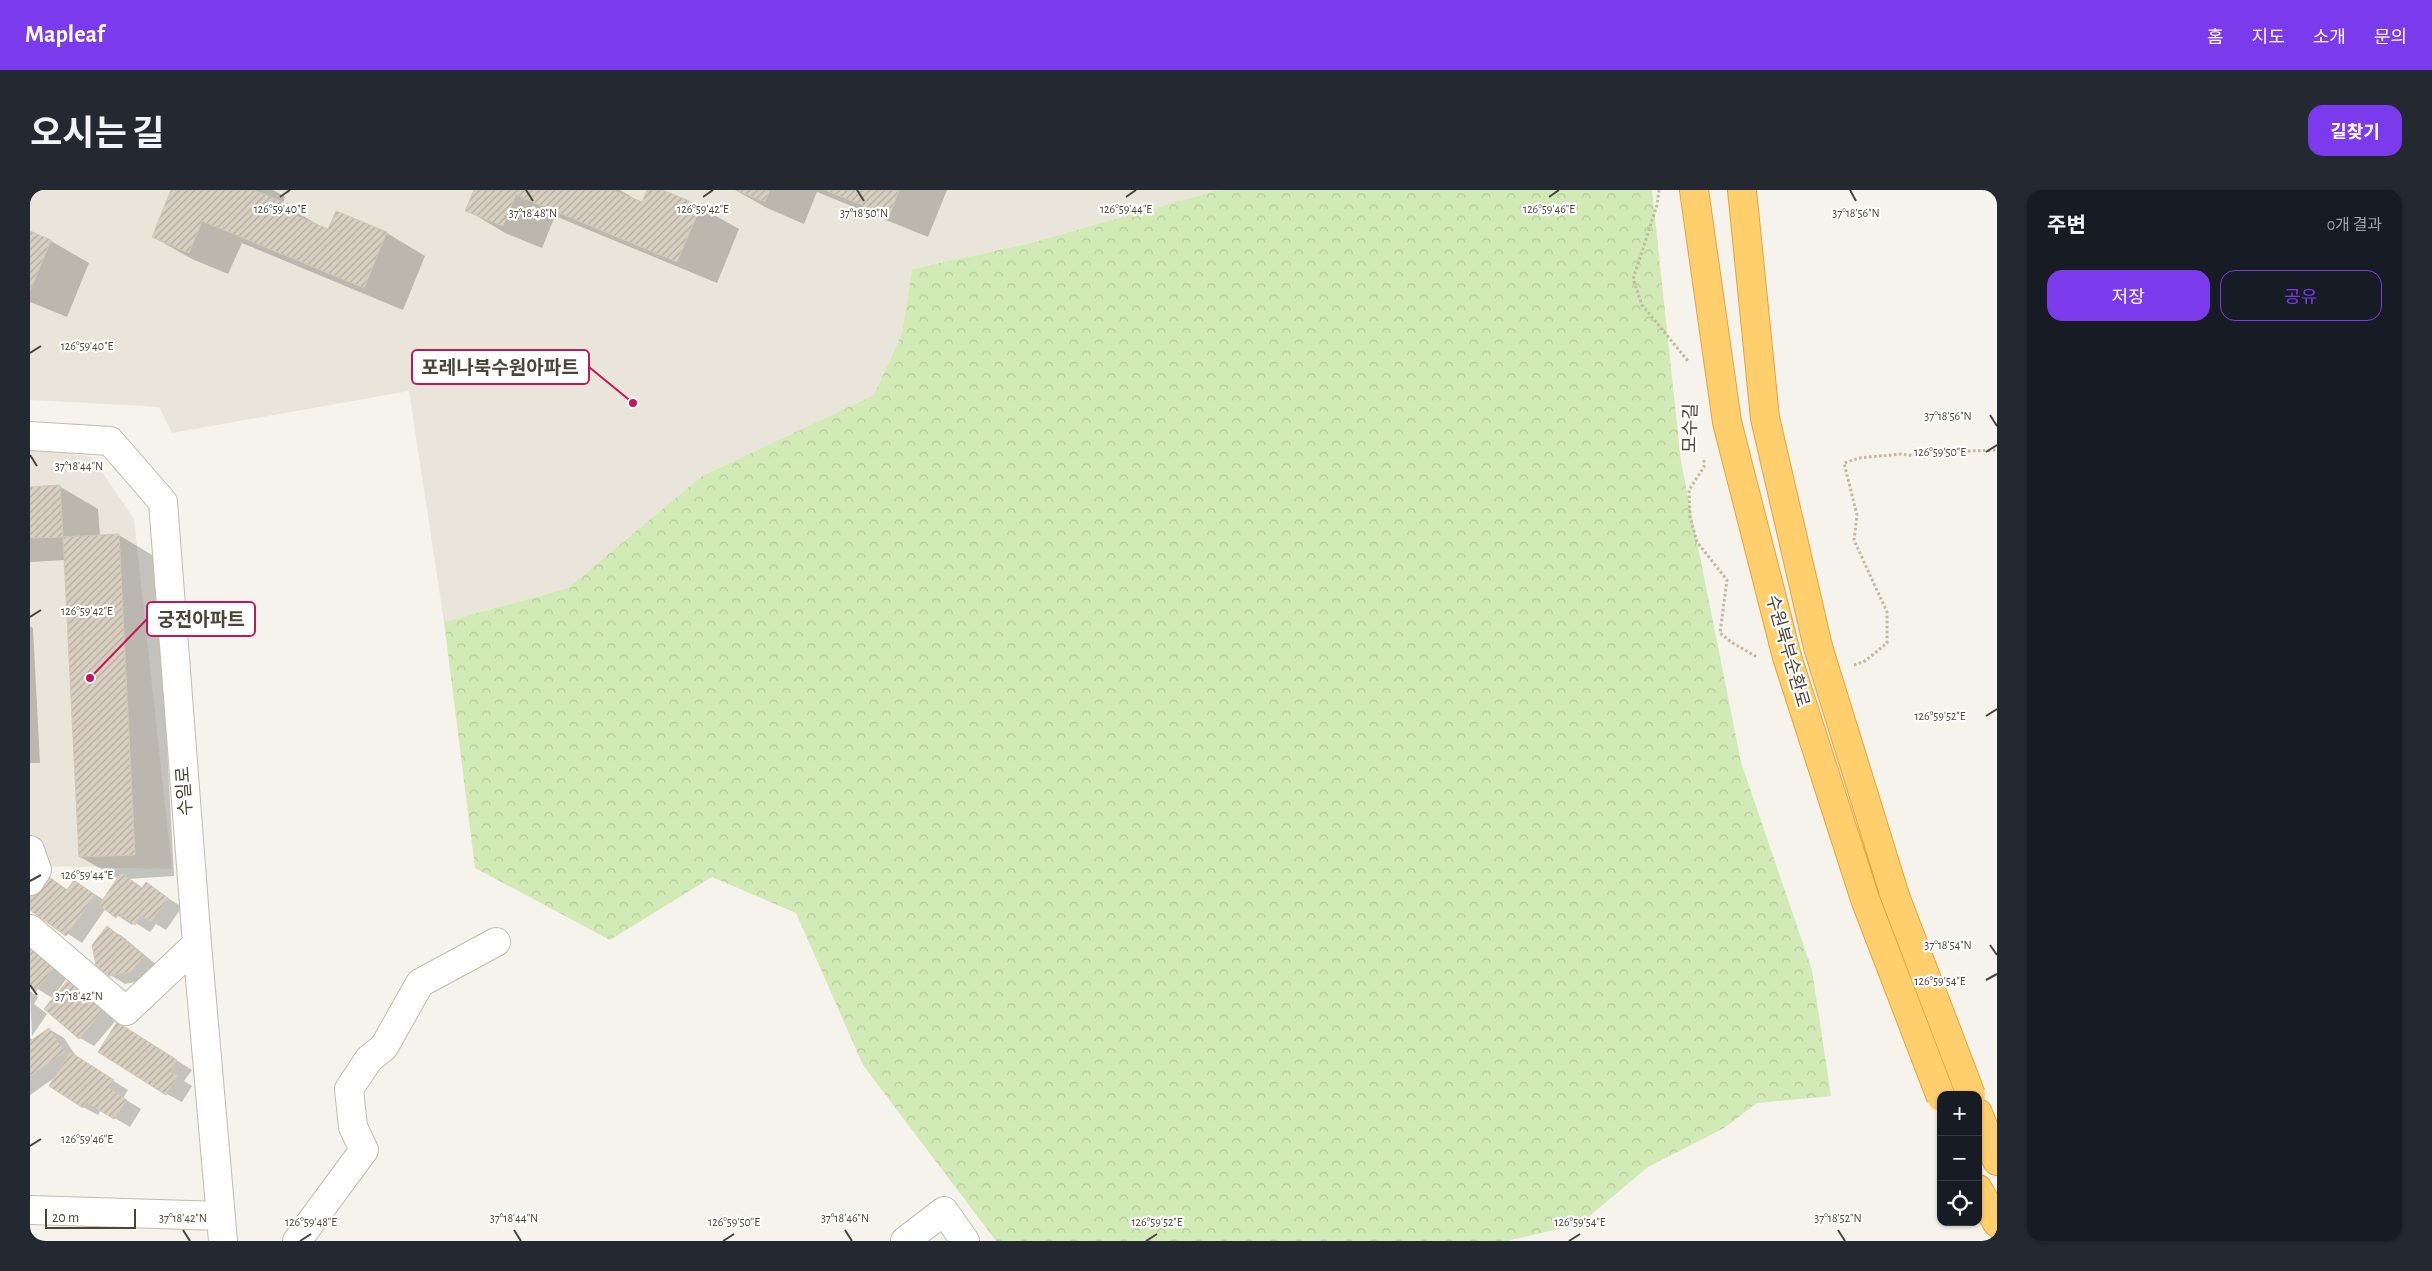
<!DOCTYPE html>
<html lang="ko">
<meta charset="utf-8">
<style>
:root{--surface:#171b24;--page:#242831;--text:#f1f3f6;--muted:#9ea1a6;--line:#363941;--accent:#7c3aed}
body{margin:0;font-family:"Alegreya Sans","Noto Sans KR",sans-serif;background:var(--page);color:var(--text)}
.controls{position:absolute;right:15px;bottom:15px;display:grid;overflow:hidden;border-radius:10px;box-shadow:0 1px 4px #0004}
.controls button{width:45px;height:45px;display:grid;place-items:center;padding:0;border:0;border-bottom:1px solid var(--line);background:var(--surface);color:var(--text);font:25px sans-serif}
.scale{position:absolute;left:15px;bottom:12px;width:91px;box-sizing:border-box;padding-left:5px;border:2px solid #4b4439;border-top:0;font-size:14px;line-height:18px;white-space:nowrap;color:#4b4439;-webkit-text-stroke:4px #fff;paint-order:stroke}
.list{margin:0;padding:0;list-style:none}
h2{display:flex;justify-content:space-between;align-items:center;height:65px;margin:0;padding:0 20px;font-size:21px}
h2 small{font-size:16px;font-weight:400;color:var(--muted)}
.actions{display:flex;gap:10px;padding:15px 20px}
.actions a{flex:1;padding:11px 0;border:1px solid var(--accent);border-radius:15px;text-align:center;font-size:18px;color:var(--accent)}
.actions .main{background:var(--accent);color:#fff}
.icon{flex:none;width:28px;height:28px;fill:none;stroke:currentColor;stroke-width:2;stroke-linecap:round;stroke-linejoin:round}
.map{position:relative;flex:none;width:1967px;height:1051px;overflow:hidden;border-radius:15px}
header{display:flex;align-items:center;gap:30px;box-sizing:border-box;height:70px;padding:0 25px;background:var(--accent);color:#fff}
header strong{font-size:24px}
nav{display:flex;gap:28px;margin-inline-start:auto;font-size:18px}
.intro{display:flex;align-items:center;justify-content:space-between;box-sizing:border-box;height:120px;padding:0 30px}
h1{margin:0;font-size:35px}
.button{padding:12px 22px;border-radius:15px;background:var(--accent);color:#fff;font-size:18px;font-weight:700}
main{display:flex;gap:30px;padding:0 30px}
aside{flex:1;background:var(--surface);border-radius:15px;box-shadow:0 1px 4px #0004}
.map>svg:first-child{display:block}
</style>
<header>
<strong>Mapleaf</strong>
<nav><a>홈</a><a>지도</a><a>소개</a><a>문의</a></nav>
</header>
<div class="intro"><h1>오시는 길</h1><a class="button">길찾기</a></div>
<main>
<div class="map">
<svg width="1967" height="1051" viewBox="0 0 1967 1051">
<defs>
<pattern id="forest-crowns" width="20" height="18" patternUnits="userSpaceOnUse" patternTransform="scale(1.25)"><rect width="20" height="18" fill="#d2eab5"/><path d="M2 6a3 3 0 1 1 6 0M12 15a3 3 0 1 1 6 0" fill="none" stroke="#b6ca9c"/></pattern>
<pattern id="building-hatch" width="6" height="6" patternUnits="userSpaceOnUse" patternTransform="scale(1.25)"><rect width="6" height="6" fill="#d8cfc1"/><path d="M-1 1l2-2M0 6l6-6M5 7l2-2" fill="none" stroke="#b1aa9e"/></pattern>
</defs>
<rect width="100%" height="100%" fill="#f6f3ec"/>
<path fill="#eae5da" d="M0 0H1188L1001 53 882 79 872 143 844 205 672 286 538 398 414 432 379 201 142 243 129 217 0 210Z
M0 260H14L62 267 104 329 142 679 10 676 0 647Z"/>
<path fill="url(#forest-crowns)" d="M1188 0H1622L1651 272 1711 572 1782 780 1801 906 1727 913 1694 938 1618 977 1550 1034 1477 1051H966L833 875 766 723 682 687 580 750 445 678 414 432 538 398 672 286 844 205 872 143 882 79 1001 53Z"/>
<path fill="#0003" d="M142 0H243L255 7 253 14 295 39 299 40 306 22 357 43 395 66 373 120 212 53 198 84 162 69 123 47Z
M445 0H590L613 14 618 0H630L670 17 709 39 687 93 525 26 512 58 475 43 437 20Z
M705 0H917L898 47 787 2 774 34 737 18Z
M0 42 21 51 59 73 37 127 0 112Z
M29 296 68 319 70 346 89 345 127 368 144 686 98 689 113 698 116 694 152 717 136 740 126 734 120 742 104 732 102 735 76 718 52 753 0 719V706L15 685 38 700 45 692 74 710 89 689 50 667 35 370 0 372V298Z
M0 436 3 438 10 573H0Z
M78 738 92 746 128 776 116 790 95 794 80 785Z
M0 753 40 784 22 808 0 794Z
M39 791 88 828 64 856 50 848Z
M0 801 8 807 4 814 17 824 2 846Z
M19 839 34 848 48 869 98 900 93 908 111 919 100 937 71 920 68 925 53 917 27 886 0 905V848L3 850Z
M102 842 162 880 154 891 162 896 152 912 137 904Z"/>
<path fill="url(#building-hatch)" stroke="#d3c7b4" d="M141 0H223L258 14 255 21 298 39 306 21 357 42 334 98 172 31 159 63 122 47Z
M444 0H582L612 12 617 0H633L671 16 647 72 486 5 473 36 435 21Z
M706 0H740L735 12Z
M795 0H869L859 26Z
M0 41 21 50 0 101Z
M30 295 33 347 0 348V297Z
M89 344 105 665 49 667 33 347Z
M91 683 112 698 116 692 138 708 121 732 111 726 105 735 89 723 86 728 69 715Z
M15 684 37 700 44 690 65 705 36 746 0 720V704Z
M77 736 114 766 101 782 79 786 66 775 62 755Z
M0 754 26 775 6 801 0 796Z
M39 789 74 819 49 849 14 819Z
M87 832 147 870 140 882 148 886 136 905 68 862Z
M19 838 35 862 0 886V851Z
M40 862 84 890 79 898 97 910 84 929 56 912 53 918 19 896Z"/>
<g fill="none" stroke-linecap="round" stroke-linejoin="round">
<g stroke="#c2bbae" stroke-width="30">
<path id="minor" d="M0 246 80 251 133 312 167 754 193 1051
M0 660 7 680 0 691
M0 739 96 821 167 754
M0 1020 191 1026
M267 1051 334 960 323 937 319 899 339 869 354 857 390 793 466 752
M875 1051 914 1021 935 1051"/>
</g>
<g stroke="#e0a43c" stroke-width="30">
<path id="highway" d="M1664 0 1697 232 1757 467
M1712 0 1735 228 1788 457
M1948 923 1967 971
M1948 999 1967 1033"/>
</g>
<path stroke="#c4b79f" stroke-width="3" stroke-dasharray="2.5 2.5" stroke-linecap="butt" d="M1629 0 1627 15 1603 89 1612 115 1658 171
M1674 270V277L1659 300 1660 327 1667 352 1697 390 1690 443 1701 452 1727 467
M1824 475 1835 471 1857 453V422L1824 350 1827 325 1814 273 1829 268 1871 264 1894 267 1912 262 1967 260"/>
<use href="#minor" stroke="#fff" stroke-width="28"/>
<use href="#highway" stroke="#ffcf6e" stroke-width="28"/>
<g stroke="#e0a43c" stroke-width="30" stroke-linecap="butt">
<path id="highway-bridge" d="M1788 457 1865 706 1941 905
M1757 467 1835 709 1911 907"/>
</g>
<use href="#highway-bridge" stroke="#ffcf6e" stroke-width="28"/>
</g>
<path fill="none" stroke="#4b4439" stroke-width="2" d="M496 0 503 11M827 0 834 11M1820 0 1826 11M250 7 260 0M673 7 683 0M1096 7 1106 0M1519 7 1529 0M0 163 11 156M1960 225 1967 236M1956 262 1967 255M0 265 7 276M0 427 11 420M1956 526 1967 519M0 691 11 685M1960 755 1967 765M1956 790 1967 784M0 795 7 805M0 956 11 949M153 1040 160 1051M484 1040 491 1051M815 1040 822 1051M1808 1040 1815 1051M270 1051 281 1044M693 1051 704 1044M1116 1051 1127 1044M1539 1051 1550 1044"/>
<g text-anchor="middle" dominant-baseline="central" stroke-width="4.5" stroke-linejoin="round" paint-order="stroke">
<g font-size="18" fill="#4b4439" stroke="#fff">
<text transform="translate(1661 238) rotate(-89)">모수길</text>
<text transform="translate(1757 461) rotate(74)">수원북부순환로</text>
<text transform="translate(155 601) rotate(-94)">수일로</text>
</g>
</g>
<g font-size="12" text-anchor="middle" fill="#4b4439" stroke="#fff" stroke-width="4.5" stroke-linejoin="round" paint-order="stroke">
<text x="250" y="23">126°59'40"E</text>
<text x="1519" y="23">126°59'46"E</text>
<text x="1096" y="23">126°59'44"E</text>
<text x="673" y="23">126°59'42"E</text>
<text x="1826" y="27">37°18'56"N</text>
<text x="503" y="27">37°18'48"N</text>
<text x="834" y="27">37°18'50"N</text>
<text x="57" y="160">126°59'40"E</text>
<text x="1918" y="230">37°18'56"N</text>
<text x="1910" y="266">126°59'50"E</text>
<text x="49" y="280">37°18'44"N</text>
<text x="57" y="425">126°59'42"E</text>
<text x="1910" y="530">126°59'52"E</text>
<text x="57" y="689">126°59'44"E</text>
<text x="1918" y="759">37°18'54"N</text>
<text x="1910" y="795">126°59'54"E</text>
<text x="49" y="810">37°18'42"N</text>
<text x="57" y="953">126°59'46"E</text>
<text x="153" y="1032">37°18'42"N</text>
<text x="484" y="1032">37°18'44"N</text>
<text x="815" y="1032">37°18'46"N</text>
<text x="1808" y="1032">37°18'52"N</text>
<text x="281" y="1036">126°59'48"E</text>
<text x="704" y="1036">126°59'50"E</text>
<text x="1127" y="1036">126°59'52"E</text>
<text x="1550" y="1036">126°59'54"E</text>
</g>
<path fill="none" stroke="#c2185b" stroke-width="2" d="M603 213L559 177M60 488L117 429"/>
<g fill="#c2185b" stroke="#fff" stroke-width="2">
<circle cx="603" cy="213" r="5"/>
<circle cx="60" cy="488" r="5"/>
</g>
<g fill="#fff" stroke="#c2185b" stroke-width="2">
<rect x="382" y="160" width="177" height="34" rx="5"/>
<rect x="117" y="412" width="108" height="34" rx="5"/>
</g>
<g font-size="19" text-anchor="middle" font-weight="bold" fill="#4b4439">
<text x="470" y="184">포레나북수원아파트</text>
<text x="171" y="436">궁전아파트</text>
</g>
</svg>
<div class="controls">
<button>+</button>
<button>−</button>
<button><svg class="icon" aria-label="locate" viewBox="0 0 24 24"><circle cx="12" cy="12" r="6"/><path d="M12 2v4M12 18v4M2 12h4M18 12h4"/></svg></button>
</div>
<div class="scale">20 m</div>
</div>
<aside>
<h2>주변<small>0개 결과</small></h2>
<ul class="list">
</ul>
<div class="actions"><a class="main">저장</a><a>공유</a></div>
</aside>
</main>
